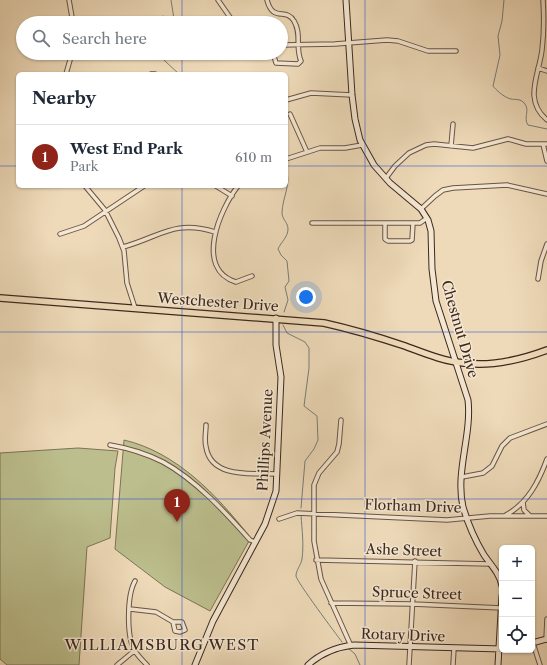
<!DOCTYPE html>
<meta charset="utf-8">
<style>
:root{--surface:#fff;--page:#f6f6f7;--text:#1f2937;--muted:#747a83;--line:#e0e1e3;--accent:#8f2418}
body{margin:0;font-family:"Libre Caslon Text",serif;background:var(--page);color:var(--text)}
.controls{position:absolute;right:12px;bottom:12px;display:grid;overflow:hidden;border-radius:6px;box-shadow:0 1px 3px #0004}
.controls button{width:36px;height:36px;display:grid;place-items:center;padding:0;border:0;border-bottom:1px solid var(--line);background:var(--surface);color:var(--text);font:20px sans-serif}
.you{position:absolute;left:306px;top:297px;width:14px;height:14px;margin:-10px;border:3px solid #fff;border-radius:50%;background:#1a73e8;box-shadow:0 0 0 6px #1a73e833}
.badge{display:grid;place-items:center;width:26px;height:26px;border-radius:50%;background:var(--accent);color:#fff;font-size:13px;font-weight:700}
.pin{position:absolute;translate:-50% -33px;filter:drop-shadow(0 1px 2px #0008)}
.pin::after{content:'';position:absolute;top:21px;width:14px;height:12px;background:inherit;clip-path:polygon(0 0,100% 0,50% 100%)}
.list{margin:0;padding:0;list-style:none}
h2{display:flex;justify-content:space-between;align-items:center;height:52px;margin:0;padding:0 16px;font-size:17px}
h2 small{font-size:13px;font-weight:400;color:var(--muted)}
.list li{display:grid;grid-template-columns:26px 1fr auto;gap:12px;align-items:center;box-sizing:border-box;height:64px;padding:0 16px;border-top:1px solid var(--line)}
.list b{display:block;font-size:15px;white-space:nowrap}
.list p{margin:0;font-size:13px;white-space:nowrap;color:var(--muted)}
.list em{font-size:13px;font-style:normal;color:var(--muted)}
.icon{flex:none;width:22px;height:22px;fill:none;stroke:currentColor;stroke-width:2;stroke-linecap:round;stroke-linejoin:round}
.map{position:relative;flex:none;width:547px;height:665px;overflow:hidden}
.search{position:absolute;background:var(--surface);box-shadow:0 1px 3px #0004;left:16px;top:16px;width:272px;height:44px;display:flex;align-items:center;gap:10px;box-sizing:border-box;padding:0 14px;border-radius:22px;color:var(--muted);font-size:15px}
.panel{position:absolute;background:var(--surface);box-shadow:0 1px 3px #0004;left:16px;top:72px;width:272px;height:116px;border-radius:6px}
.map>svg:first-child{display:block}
</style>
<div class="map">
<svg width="547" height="665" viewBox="0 0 547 665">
<rect width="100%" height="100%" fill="#eedab9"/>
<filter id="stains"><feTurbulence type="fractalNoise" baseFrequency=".005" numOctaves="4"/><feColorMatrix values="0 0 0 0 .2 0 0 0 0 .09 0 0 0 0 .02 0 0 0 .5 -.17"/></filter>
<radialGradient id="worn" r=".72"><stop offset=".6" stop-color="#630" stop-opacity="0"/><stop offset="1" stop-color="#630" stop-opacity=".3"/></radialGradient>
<path fill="#bcbe8d" stroke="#7c7356" d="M124 440C176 452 217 495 249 536V541L210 611 165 587 115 549Z
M78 448 118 451 115 468 110 538 87 547 79 665H7L0 659V453Z"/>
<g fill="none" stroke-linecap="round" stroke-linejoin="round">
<path stroke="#767e7b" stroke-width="1" d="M504 0 502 21 498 36 500 55 493 86C496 90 503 96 508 98 514 101 520 97 525 104 530 111 523 118 528 125L547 129
M152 23 163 16 171 20 174 19 171 0
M160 53 165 61 179 74
M284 312 288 300 285 287 289 281 287 261 281 255 278 249C281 242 288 237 288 229 288 223 283 220 282 214 282 197 292 185 286 168
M283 325 287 333 305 342 309 348V368L304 406 317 416 318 440 314 449 305 461 301 508
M301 515C302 530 304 544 302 559 301 565 296 570 296 576 297 582 336 634 342 642
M348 648 355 654 360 665"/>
<g stroke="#695446" stroke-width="5.5">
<path id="street" d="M69 0 73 23
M218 0 234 23
M267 0C273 23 286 7 294 21 302 34 295 48 301 61L298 64 276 63 273 53
M543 0C544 16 544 34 542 50 539 75 523 100 547 120
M281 45 335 44 387 40 398 41 428 51H456
M538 68 547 71
M66 74 72 53
M151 74H155
M286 100 311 93 352 95
M290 114 307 152
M543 144 547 161
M451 146 453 124
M286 159 320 148H345L362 145
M386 178 395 166 409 153 426 145 434 144 473 148 508 139 526 144H547
M85 186 105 210 119 238 124 251 127 283 135 308
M216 186 232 196
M238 186C220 209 194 269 236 282L252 276
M421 209 435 196 443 190 453 188 507 185 547 194
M312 223H420L427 218
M385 223V239L388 241H410L412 240 413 223
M60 234 84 226 144 186
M123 247C160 237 174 219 215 232
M538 279 541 261 547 244
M341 420 339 444 337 452 319 473 314 485V541L321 579 351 646
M206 425C206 432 204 440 206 447 211 479 253 473 277 474
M110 445C128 448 147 454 163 462 196 480 226 513 250 540L255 542
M462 477 483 473 492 466 502 446 510 438 547 424
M523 502 524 510 529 515
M506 515C528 503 539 481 547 459
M279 519 297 513 447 520 490 516H547
M316 560 490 564
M135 581C127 595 126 637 135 651 138 656 143 661 147 665
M331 603 412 604 502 608
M130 609 156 612 173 622H182L185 630 180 632 175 631 173 622
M546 640 547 619
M533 643 540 665
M117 665 134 651
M409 665 415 561
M453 665 454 648"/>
</g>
<g stroke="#3d281f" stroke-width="7">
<path id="secondary" d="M346 0 352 95 355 119 360 140 374 165 390 183 421 209 428 220 431 231 432 269 436 301 468 400C472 435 455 472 463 507 468 524 475 540 484 555 491 565 500 574 502 586
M532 643 547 639
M195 665 213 621 265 524 276 491 281 377 276 345V318
M308 665C321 653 337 647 354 645L502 649
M498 665 502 596"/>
</g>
<g stroke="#3d281f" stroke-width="8">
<path id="primary" d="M0 298 324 323C351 329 378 337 405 346 424 353 443 361 464 363 492 367 520 360 547 350"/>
</g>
<use href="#street" stroke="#f4e7d2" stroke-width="3.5"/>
<use href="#secondary" stroke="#f4e7d2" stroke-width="5"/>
<use href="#primary" stroke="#eedab9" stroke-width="5.5"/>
</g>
<path fill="none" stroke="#1d4ed8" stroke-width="1" stroke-opacity="0.55" d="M182 0V23M365 0V665M182 53V74M0 166H18M286 166H547M182 186V665M0 332H547M0 499H547"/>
<g text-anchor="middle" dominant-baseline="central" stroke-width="3" stroke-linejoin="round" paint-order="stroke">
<g font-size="14" fill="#3d281f" stroke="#f4e7d2">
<text transform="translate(218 302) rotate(4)">Westchester Drive</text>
<text transform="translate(460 329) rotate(74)">Chestnut Drive</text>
<text transform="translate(265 440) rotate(-87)">Phillips Avenue</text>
<text transform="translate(413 506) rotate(2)">Florham Drive</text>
<text transform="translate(404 550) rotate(2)">Ashe Street</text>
<text transform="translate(417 593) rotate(2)">Spruce Street</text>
<text transform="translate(403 635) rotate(2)">Rotary Drive</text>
</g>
<g font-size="15" letter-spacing="1" fill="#3d281f" stroke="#f4e7d2">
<text x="162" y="644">WILLIAMSBURG WEST</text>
</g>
</g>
<rect width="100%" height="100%" filter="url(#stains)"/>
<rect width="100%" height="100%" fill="url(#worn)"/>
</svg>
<div class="controls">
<button>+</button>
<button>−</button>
<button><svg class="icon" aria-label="locate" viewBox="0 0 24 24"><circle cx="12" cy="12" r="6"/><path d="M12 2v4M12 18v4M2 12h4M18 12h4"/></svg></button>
</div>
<div class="you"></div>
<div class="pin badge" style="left:177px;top:522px">1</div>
<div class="search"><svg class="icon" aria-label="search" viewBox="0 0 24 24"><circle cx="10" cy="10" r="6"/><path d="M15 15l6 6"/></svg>Search here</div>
<section class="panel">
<h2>Nearby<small></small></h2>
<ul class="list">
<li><span class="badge">1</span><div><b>West End Park</b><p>Park</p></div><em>610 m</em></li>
</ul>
</section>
</div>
